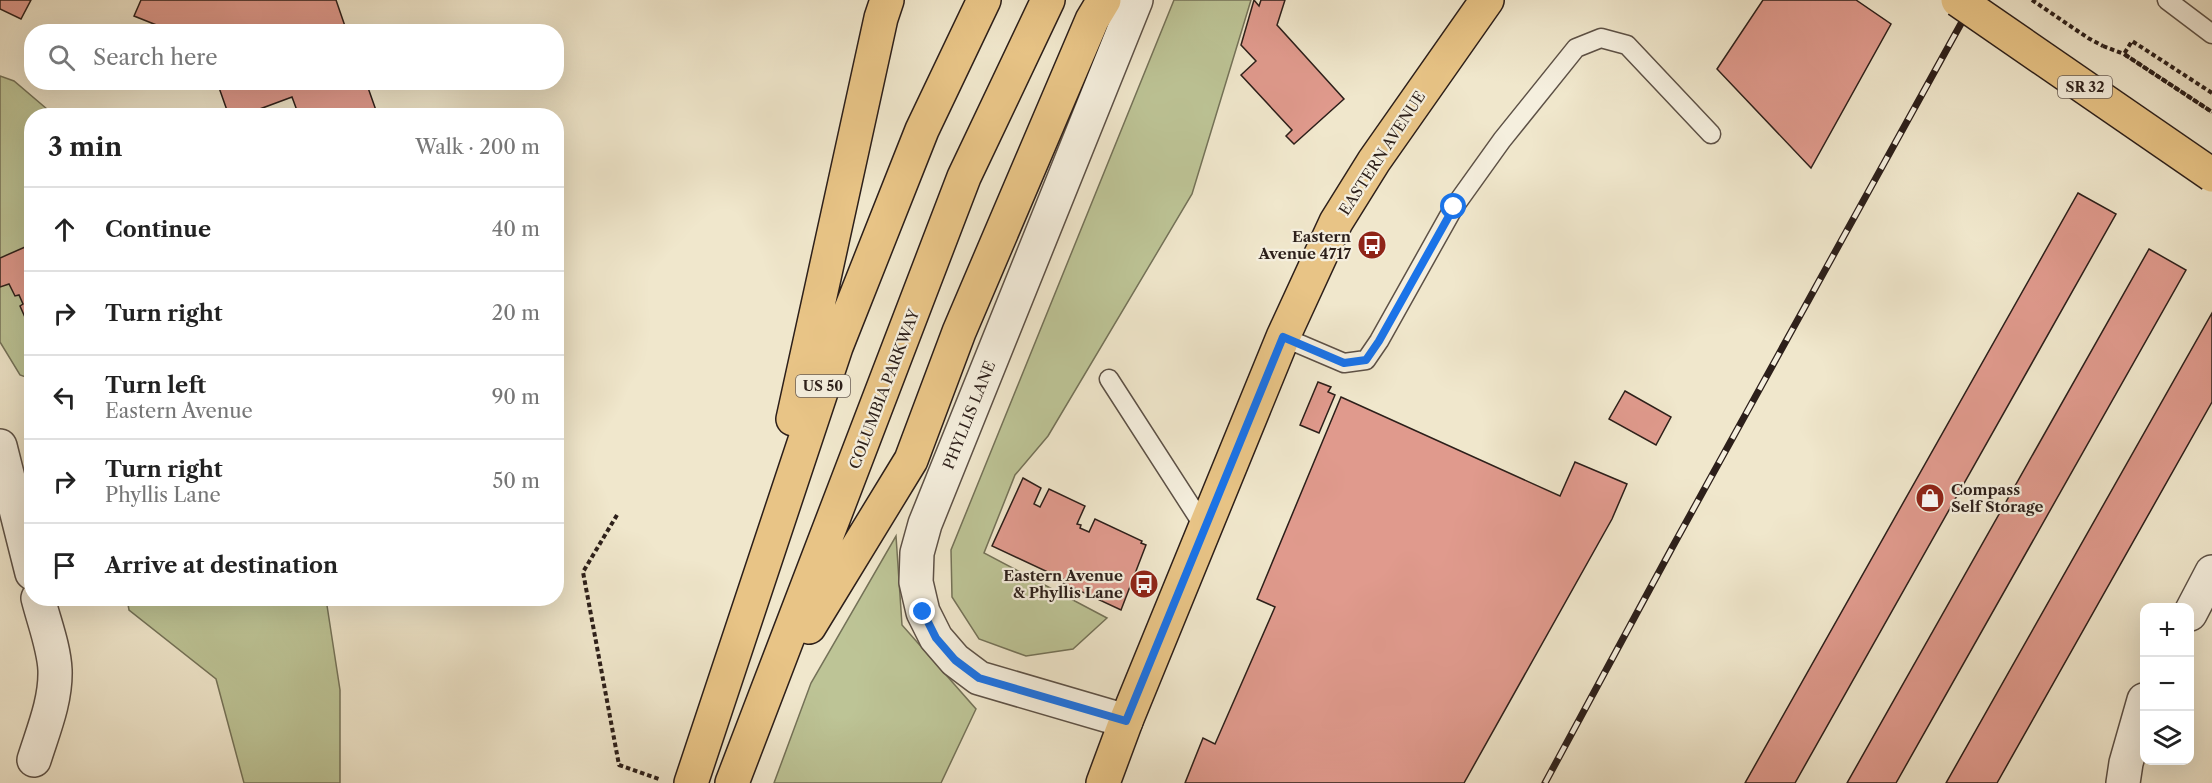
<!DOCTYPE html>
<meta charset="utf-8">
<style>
:root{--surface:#fff;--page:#f6f6f6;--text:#222;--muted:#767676;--line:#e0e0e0}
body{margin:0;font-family:"Libre Caslon Text",serif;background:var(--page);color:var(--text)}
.controls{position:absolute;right:18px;bottom:18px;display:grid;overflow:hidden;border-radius:12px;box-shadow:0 6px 24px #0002}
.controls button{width:54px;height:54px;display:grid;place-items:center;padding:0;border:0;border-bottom:2px solid var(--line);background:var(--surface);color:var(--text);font:30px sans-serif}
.stop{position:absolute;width:18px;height:18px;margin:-14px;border:4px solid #1a73e8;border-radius:50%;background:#fff}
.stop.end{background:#1a73e8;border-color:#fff;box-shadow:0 2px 6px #0008}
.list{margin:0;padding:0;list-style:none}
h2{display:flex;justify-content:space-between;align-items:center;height:78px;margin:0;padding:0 24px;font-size:26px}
h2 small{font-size:20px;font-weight:400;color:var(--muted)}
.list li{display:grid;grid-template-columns:39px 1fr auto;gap:18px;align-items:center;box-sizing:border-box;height:84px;padding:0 24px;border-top:2px solid var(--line)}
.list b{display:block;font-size:22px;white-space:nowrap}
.list p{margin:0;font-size:20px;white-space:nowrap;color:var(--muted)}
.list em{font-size:20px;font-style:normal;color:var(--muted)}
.icon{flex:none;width:33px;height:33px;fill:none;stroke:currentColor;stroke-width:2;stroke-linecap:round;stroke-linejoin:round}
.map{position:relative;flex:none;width:2212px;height:783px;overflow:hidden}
.search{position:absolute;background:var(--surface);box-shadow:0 6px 24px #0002;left:24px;top:24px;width:540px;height:66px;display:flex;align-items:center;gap:15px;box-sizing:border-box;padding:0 21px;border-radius:24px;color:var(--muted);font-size:22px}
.panel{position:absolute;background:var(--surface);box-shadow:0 6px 24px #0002;left:24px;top:108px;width:540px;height:498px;border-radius:24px}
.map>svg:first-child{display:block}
</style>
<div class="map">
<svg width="2212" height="783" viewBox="0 0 2212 783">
<rect width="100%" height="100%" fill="#f0e7cc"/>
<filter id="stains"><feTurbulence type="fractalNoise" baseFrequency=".00333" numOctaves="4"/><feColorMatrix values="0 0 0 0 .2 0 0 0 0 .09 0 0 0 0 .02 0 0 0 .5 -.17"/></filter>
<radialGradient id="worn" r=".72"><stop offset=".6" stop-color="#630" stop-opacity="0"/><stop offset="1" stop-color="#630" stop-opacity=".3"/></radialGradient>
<path fill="#bdc496" stroke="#747258" stroke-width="1.5" d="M1174 0H1251L1192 194 1048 436 1015 475 984 553 1107 618 1073 649 1026 656 979 639 952 597 951 550Z
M0 76 14 81 54 115 32 116 31 379 20 375 0 342Z
M896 536 902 625 976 709 941 783H774L811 683Z
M127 599H326L340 690V783H244L216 679 129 610Z"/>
<path fill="#e09a8d" stroke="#2c1f1a" stroke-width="1.5" d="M0 0H31L21 19 0 9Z
M141 0H336L347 32H174L134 16Z
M1254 0 1259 6 1261 0H1285L1277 25 1344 99 1294 144 1286 136 1292 130 1241 75 1256 61 1241 45Z
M1763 0H1856L1891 24 1811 168 1717 69Z
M217 82H366L378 116H299L292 97 241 116H229Z
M2078 193 2116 214 1795 783H1745Z
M32 244V333L20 306 23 304 19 295 15 296 9 284 0 287V258Z
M2149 249 2186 270 1896 783H1847Z
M2212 313V402L1997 783H1946Z
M1318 382 1331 387 1328 392 1335 395 1319 433 1300 425Z
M1625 391 1671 417 1656 445 1609 419Z
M1341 397 1560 496 1575 462 1627 484 1612 519 1464 783H1185L1203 738 1215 744 1275 607 1257 599Z
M1023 478 1041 488 1034 504 1040 507 1049 489 1085 506 1077 524 1081 525 1080 528 1089 532 1095 519 1142 541 1141 543 1146 545 1121 610 1063 583 1065 580 992 546Z"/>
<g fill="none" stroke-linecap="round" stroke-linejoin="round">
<g stroke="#5d5146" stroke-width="21">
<path id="service" d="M2167 0 2212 34
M1283 337 1344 363 1366 360 1379 341 1454 207 1502 140 1576 48 1601 38 1627 45 1711 134
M1109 379 1205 528"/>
</g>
<g stroke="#5d5146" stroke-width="36">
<path id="minor" d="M0 446 32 573
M1126 721 979 678 955 660 936 638 923 612 916 582 917 553 925 524 1136 0
M34 760C43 731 56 701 55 670 54 647 44 622 38 598"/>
</g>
<g stroke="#5d5146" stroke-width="36">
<path id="tertiary" d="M2190 614 2212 572
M2123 783 2126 763 2144 700"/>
</g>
<g stroke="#2c1f1a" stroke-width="36">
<path id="primary" d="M1103 783 1126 721 1283 337 1336 222 1374 161 1487 0"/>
</g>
<g stroke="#2c1f1a" stroke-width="36">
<path id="motorway" d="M793 419 881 18 887 0
M809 627 911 460 959 332 1092 20 1104 0
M691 783 836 347 922 130 984 0
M732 783 964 177 1048 0"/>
</g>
<path stroke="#2c1f1a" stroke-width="4" stroke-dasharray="4.5 3" stroke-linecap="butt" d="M2032 0 2088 38 2103 46
M2212 93 2132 41 2124 54 2212 112
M617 515 583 572 619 765 659 779"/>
<use href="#service" stroke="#f5efde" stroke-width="18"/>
<use href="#minor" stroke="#f5efde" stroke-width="33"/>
<use href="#tertiary" stroke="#f5efde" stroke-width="33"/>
<use href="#primary" stroke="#e8c486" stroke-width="33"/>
<use href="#motorway" stroke="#e8c486" stroke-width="33"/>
<g stroke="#2c1f1a" stroke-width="7">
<path id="rail" d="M1545 783 1673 546 1974 0"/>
</g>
<use href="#rail" stroke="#f5efde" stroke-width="4.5" stroke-dasharray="14" stroke-linecap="butt"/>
<g stroke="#2c1f1a" stroke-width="36" stroke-linecap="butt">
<path id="trunk-bridge" d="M1958 0 2212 175"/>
</g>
<path stroke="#2c1f1a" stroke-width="4" stroke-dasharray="4.5 3" stroke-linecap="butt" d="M2103 46 2124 54 2212 112"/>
<use href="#trunk-bridge" stroke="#e8c486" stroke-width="33"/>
</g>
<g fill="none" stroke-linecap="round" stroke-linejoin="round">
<path stroke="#1a73e8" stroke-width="8" d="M923 612 936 638 955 660 979 678 1126 721 1283 337 1344 363 1366 360 1379 341 1454 207"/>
</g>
<defs>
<g id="bus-disc" transform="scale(1.5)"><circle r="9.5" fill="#8f2418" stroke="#f5efde"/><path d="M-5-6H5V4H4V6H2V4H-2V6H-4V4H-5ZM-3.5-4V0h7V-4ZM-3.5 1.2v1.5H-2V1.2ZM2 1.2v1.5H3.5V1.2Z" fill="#fff"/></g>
<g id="shop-disc" transform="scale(1.5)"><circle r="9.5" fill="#8f2418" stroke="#f5efde"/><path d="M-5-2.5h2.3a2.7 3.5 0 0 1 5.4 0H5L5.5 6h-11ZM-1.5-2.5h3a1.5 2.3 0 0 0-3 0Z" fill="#fff"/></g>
</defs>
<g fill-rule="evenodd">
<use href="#bus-disc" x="1372" y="245"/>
<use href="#shop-disc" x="1930" y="498"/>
<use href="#bus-disc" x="1144" y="584"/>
</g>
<g text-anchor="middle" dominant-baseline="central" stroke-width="4.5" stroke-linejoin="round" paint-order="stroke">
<g fill="#f5efde" stroke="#685d55" stroke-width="1.5">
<rect x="2058" y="76" width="54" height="22" rx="4.5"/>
<rect x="796" y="375" width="54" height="22" rx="4.5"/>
</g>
<g font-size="14" font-weight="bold" fill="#2c1f1a">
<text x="2085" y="87">SR 32</text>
<text x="823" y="386">US 50</text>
</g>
<g font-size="15" fill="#2c1f1a" stroke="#f5efde">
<text transform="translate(1382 153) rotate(-57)">EASTERN AVENUE</text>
<text transform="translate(884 389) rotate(-69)">COLUMBIA PARKWAY</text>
<text transform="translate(969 415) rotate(-68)">PHYLLIS LANE</text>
</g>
<g font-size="15" font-weight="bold" fill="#2c1f1a" stroke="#f5efde" text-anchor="end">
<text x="1351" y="236">Eastern<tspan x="1351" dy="17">Avenue 4717</tspan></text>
<text x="1951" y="489" text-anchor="start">Compass<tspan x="1951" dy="17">Self Storage</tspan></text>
<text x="1123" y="575">Eastern Avenue<tspan x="1123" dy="17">&amp; Phyllis Lane</tspan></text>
</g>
</g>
<rect width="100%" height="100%" filter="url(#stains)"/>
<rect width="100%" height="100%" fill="url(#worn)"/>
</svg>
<div class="controls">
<button>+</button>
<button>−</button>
<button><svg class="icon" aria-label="layers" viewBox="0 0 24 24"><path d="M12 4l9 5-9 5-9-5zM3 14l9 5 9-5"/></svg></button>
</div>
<div class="stop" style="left:1454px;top:207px"></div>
<div class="stop end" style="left:923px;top:612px"></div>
<div class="search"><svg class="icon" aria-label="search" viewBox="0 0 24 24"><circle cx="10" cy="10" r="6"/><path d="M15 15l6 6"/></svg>Search here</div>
<section class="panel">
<h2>3 min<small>Walk · 200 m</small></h2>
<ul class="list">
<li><svg class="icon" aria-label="ahead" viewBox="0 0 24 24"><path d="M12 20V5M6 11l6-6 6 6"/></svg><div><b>Continue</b></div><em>40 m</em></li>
<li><svg class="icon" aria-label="right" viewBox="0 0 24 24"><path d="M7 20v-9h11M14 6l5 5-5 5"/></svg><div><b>Turn right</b></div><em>20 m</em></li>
<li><svg class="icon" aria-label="left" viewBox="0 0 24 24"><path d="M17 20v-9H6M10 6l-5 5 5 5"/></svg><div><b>Turn left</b><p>Eastern Avenue</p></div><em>90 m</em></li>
<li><svg class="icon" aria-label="right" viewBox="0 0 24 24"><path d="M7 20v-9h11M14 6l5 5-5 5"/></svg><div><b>Turn right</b><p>Phyllis Lane</p></div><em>50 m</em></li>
<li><svg class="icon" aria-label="arrive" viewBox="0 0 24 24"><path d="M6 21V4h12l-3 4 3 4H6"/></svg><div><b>Arrive at destination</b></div></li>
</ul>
</section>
</div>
